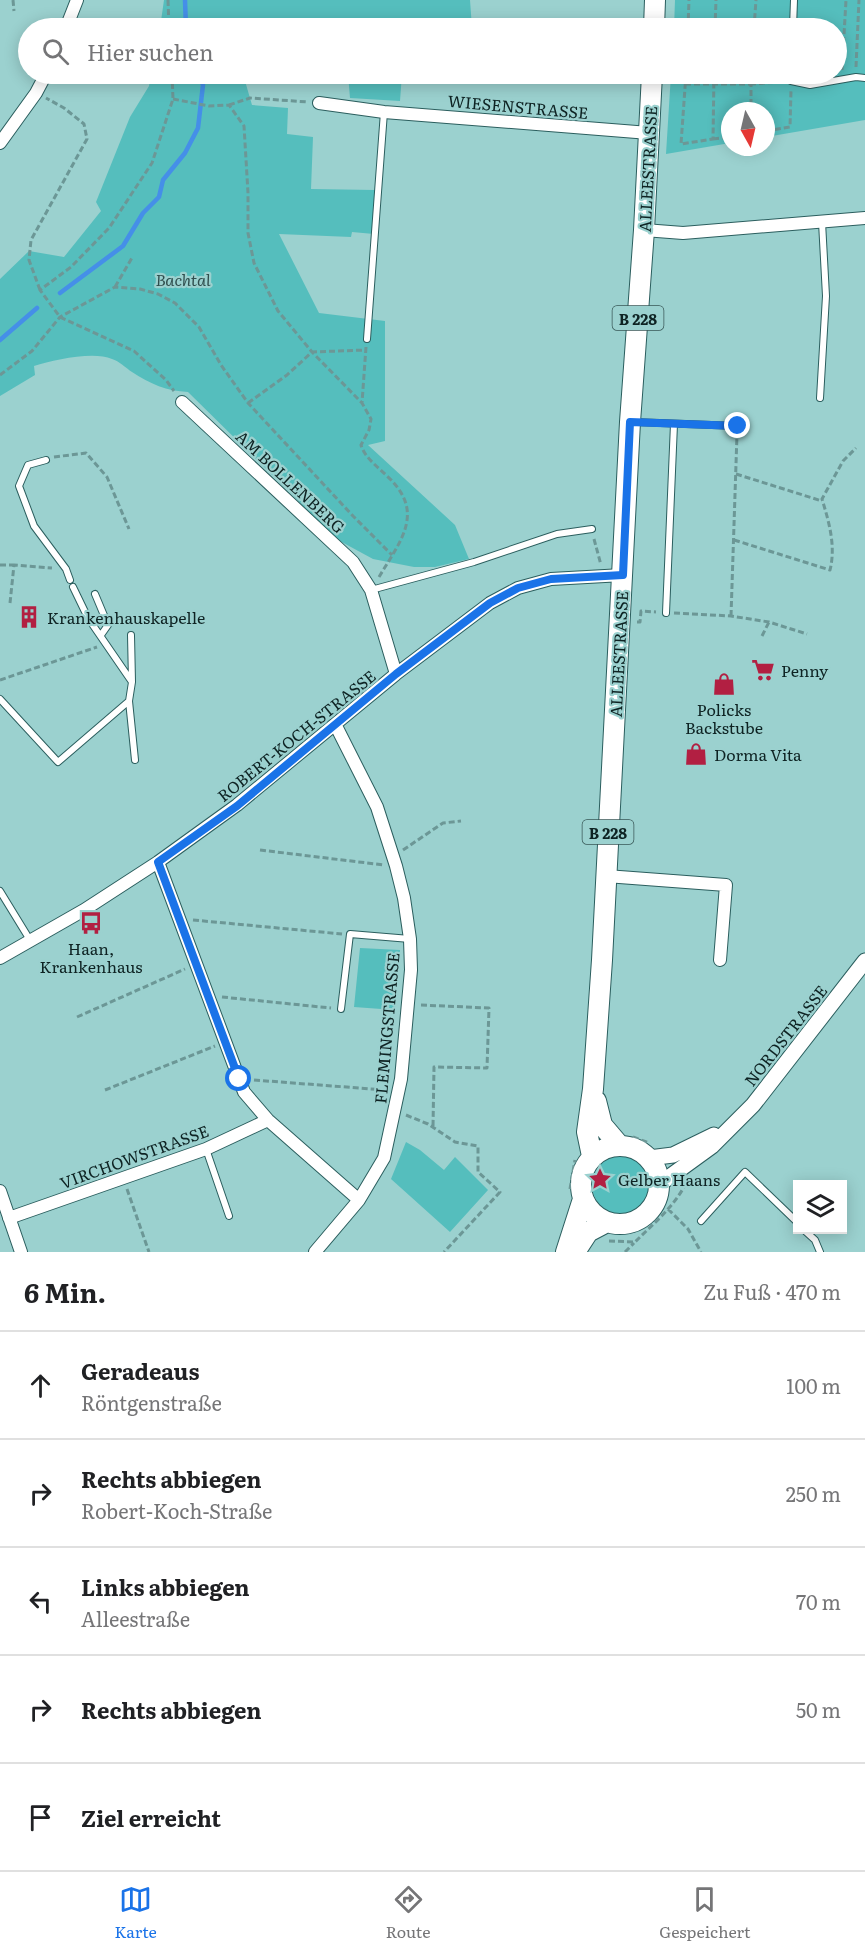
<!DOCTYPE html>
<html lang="de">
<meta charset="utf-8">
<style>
:root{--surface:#fff;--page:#f2f2f2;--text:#202124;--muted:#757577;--line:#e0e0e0;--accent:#1a73e8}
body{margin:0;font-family:Literata,serif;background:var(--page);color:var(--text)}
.controls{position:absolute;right:18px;bottom:18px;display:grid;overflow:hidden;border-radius:0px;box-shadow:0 3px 15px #0003}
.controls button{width:54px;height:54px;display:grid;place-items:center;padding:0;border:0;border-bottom:2px solid var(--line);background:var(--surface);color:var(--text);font:30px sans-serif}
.compass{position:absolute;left:721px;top:102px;width:54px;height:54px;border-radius:50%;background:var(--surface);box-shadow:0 3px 15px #0003;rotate:172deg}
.stop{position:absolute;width:18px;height:18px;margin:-14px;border:4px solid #1a73e8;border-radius:50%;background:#fff}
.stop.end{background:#1a73e8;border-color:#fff;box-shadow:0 2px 6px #0008}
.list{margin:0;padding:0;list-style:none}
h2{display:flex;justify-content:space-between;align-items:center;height:78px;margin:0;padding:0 24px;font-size:26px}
h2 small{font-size:20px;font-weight:400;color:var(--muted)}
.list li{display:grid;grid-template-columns:39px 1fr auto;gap:18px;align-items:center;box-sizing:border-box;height:108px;padding:0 24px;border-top:2px solid var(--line)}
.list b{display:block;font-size:22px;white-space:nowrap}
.list p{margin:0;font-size:20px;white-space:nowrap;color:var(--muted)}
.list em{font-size:20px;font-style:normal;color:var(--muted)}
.icon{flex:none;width:33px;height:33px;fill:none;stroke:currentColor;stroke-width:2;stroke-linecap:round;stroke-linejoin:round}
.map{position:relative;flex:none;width:865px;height:1252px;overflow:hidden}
.search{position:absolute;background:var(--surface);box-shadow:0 3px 15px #0003;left:18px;right:18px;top:18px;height:66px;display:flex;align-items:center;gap:15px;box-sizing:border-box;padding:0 21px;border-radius:33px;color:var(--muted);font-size:22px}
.sheet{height:618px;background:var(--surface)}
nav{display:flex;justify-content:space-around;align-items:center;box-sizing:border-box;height:84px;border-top:2px solid var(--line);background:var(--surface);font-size:16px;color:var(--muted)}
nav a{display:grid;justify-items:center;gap:3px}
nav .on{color:var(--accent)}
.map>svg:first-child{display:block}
</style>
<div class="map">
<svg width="865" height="1252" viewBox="0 0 865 1252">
<rect width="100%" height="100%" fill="#9bd1cf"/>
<path fill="#55bebd" d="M164 0H470L472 28H160Z
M675 0H865V120L766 137V111H730V143L666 154 671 74H836V28H674Z
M151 74H243L252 105 288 108 287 134 313 137 311 189 375 190 374 234 352 232 351 237 279 234 319 313 385 321V441L368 445 455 525 469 559 435 567H414L373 559 338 540 188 392C167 391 150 384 132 372 126 368 119 361 112 359 93 351 54 360 34 366L35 375 0 396V279L29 251 64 257 101 211 96 202 130 117 149 86Z
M348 74H402L400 101 350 98Z
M360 948 400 950 395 1010 354 1007Z
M406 1142 420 1150 444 1170 455 1157 488 1190 450 1232 391 1179Z
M592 1185a29 29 0 1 1 58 0a29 29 0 1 1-58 0Z"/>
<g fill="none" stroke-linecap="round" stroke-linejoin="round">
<path stroke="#458fe8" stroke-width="4.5" d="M185 0 186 28
M60 293 123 246 143 213 159 197 163 180 185 153 198 128 203 85 199 74
M0 340 37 308"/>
<g stroke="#2b5e5e" stroke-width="8">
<path id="service" d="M793 28 794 0
M791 74V81L810 85 856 77 865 78
M367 339 384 112
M820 398 826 296 822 222
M634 422 738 426
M46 460 28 465 19 486 34 526 66 569 70 580
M371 590 474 562 557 534 592 529
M95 594 108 625 101 635
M666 613 674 424
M131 635 132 682
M0 699 58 762 129 701 132 682 88 618 73 587
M129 701 135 760
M0 891 30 940
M341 1009 350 934 410 939
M206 1149 229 1216
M701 1221 745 1172 798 1223
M804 1230 815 1240 820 1252"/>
</g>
<g stroke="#2b5e5e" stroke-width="14">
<path id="minor" d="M66 28 77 0
M319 103 384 112 649 133
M0 143 36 93 46 74
M644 230 683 233 865 218
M182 402 353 562 371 590 396 674
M158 862 244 1092 268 1120 359 1200
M606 876 726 885 720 960
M0 958 84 910 158 862 237 805 396 674 490 603 518 588 551 579 623 575
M0 1191 21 1252
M9 1218 206 1149 268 1120
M315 1252 359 1200 384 1158 401 1079 411 970 410 939 404 898 396 866 377 807 335 724"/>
</g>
<g stroke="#2b5e5e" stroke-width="17">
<path id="tertiary" d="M649 1158 673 1155 714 1135
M661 1183 712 1146 753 1105 865 961"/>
</g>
<g stroke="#2b5e5e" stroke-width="22">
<path id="primary" d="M654 28 655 0
M596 1101 602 1125 619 1145
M581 1185a39 39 0 1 1 78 0a39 39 0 1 1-78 0Z
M592 1156 587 1132 593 1089 602 960 630 422 644 230 652 74
M566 1252 583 1199
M575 1252 588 1232 607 1222"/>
</g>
<path stroke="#6c9796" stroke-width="3" stroke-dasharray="6 3" stroke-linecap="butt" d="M13 0 14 11
M168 0 169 28
M688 28 689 0
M715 28 716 0
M754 28 756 0
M856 67 859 0
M842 70 846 0
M172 74 173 99 152 163 109 228 71 267 40 290 60 317 134 351 166 380 174 391
M686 74 681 144 713 139 714 74
M752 74 751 84 781 82
M685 84H751V111
M173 99 209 106 229 105 244 126 248 193V233L254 263 278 311 312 352 362 403
M229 105 250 98 308 102
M766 131 790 127 791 90
M713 139 730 137
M115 287 133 256
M40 290 29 260 31 240 87 139 84 124 64 108 46 98
M366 347 362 403 371 419 369 430 361 445C365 458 377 466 387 476 426 512 401 540 379 577
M0 375 32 351 60 317 115 287 140 289 158 294 175 303 199 327 221 365 248 403 353 516 392 555
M248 403 287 375 312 352 366 350
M54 457 86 453 107 477 129 529
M736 474 822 501
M594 539 601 565
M734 540 830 570C836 546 829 522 822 499L843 461 856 448
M0 565H14
M10 603 14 565 52 568
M674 613 731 616 769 622 807 634
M731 616 737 434
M637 622H640L641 611 656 612
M762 636 769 622
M0 680 97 647
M260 850 384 865
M403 850 443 823 461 821
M193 920 342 934
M222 997 331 1008
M421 1005 489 1008 487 1068 434 1067 433 1127
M77 1017 185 969
M254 1080 385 1090
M105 1090 215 1046
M406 1115 428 1124 455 1142 478 1146V1172L500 1192 444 1252
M633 1137 649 1143
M127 1189 149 1252
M570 1189 575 1160
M668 1209 688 1229 701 1252
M609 1241 635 1242C653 1224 675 1206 686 1183
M625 1252 634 1243"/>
<use href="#service" stroke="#fff" stroke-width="6"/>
<use href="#minor" stroke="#fff" stroke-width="12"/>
<use href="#tertiary" stroke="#fff" stroke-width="15"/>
<use href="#primary" stroke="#fff" stroke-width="20"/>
</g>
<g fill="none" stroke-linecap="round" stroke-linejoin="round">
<path stroke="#1a73e8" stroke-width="8" d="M239 1079 158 862 237 806 396 674 490 603 518 588 551 579 623 575 630 422 738 426"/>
</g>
<defs>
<g id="building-bare" transform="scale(1.8)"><path d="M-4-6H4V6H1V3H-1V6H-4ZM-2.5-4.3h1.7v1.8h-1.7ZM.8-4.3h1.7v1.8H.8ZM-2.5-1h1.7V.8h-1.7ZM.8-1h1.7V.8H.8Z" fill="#b21f42" stroke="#9bd1cf" stroke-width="2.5" paint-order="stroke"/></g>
<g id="supermarket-bare" transform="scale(1.8)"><path d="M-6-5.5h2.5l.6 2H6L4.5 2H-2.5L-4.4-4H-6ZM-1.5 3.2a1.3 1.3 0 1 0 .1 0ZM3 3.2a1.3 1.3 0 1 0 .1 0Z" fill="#b21f42" stroke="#9bd1cf" stroke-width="2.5" paint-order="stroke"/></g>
<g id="shop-bare" transform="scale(1.8)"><path d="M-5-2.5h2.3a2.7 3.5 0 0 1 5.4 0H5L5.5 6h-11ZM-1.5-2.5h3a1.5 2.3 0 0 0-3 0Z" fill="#b21f42" stroke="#9bd1cf" stroke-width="2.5" paint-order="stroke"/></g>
<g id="bus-bare" transform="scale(1.8)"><path d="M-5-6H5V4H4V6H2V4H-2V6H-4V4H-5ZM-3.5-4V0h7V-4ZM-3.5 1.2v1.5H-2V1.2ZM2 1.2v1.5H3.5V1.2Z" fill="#b21f42" stroke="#9bd1cf" stroke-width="2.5" paint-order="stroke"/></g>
<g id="sight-bare" transform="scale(1.8)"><path d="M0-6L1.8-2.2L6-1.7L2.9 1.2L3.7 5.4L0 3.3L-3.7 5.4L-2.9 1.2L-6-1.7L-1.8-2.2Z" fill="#b21f42" stroke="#9bd1cf" stroke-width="2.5" paint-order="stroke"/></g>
</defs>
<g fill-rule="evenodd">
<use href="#building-bare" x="29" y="617"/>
<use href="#supermarket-bare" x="763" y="670"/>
<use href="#shop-bare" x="724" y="684"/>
<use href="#shop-bare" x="696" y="754"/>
<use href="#bus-bare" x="91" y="923"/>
<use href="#sight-bare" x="600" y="1179"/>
</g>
<g text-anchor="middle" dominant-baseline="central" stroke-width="4.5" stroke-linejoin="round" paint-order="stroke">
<g fill="#9bd1cf" stroke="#385757" stroke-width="1.5">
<rect x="612.5" y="306" width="51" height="24" rx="4.5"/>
<rect x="582.5" y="820" width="51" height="24" rx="4.5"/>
</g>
<g font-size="15" font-weight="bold" fill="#0e2323">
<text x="638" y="318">B 228</text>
<text x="608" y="832">B 228</text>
</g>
<g font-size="16" fill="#0e2323" stroke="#9bd1cf">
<text transform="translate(518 106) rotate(5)">WIESENSTRASSE</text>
<text transform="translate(647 169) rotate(-87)">ALLEESTRASSE</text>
<text transform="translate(291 481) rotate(43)">AM BOLLENBERG</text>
<text transform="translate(618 654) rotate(-87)">ALLEESTRASSE</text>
<text transform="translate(296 735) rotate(-39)">ROBERT-KOCH-STRASSE</text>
<text transform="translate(386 1028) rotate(-85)">FLEMINGSTRASSE</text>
<text transform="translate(785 1035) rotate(-52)">NORDSTRASSE</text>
<text transform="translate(134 1156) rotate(-20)">VIRCHOWSTRASSE</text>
</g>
<g font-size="16" font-style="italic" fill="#2f4d4d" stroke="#9bd1cf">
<text x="183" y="279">Bachtal</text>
</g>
<g font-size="16" fill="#0e2323" stroke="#9bd1cf" text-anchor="start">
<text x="47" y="617">Krankenhauskapelle</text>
<text x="781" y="670">Penny</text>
<text x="724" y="709" text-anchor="middle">Policks<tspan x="724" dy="18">Backstube</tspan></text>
<text x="714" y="754">Dorma Vita</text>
<text x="91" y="948" text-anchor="middle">Haan,<tspan x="91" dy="18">Krankenhaus</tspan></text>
<text x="618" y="1179">Gelber Haans</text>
</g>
</g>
</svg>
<div class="controls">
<button><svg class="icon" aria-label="layers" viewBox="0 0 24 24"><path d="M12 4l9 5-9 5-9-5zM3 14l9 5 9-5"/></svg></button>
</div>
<svg class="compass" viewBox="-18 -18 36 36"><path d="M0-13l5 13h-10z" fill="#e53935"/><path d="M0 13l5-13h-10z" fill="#757577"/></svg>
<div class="stop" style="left:239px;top:1079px"></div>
<div class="stop end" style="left:738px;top:426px"></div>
<div class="search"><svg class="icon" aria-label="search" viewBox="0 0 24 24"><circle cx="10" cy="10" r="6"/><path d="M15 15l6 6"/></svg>Hier suchen</div>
</div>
<section class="sheet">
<h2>6 Min.<small>Zu Fuß · 470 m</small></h2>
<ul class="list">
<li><svg class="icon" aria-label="ahead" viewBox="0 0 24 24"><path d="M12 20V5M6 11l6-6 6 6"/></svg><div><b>Geradeaus</b><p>Röntgenstraße</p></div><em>100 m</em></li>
<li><svg class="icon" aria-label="right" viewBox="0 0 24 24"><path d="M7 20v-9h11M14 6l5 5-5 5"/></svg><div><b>Rechts abbiegen</b><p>Robert-Koch-Straße</p></div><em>250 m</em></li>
<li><svg class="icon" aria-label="left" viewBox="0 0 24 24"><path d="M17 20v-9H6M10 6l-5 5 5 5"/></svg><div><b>Links abbiegen</b><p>Alleestraße</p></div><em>70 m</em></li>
<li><svg class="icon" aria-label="right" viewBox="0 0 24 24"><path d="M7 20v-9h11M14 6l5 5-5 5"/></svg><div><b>Rechts abbiegen</b></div><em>50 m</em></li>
<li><svg class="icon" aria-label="arrive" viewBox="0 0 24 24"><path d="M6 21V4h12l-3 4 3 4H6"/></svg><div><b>Ziel erreicht</b></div></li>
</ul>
</section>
<nav>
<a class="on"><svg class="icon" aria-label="map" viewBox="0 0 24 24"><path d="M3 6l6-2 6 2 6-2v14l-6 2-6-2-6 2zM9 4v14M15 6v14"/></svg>Karte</a>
<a><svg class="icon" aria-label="directions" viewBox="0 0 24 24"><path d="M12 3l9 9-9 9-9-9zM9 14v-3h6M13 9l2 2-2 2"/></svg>Route</a>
<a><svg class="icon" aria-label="saved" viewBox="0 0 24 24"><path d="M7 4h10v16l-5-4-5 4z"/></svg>Gespeichert</a>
</nav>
